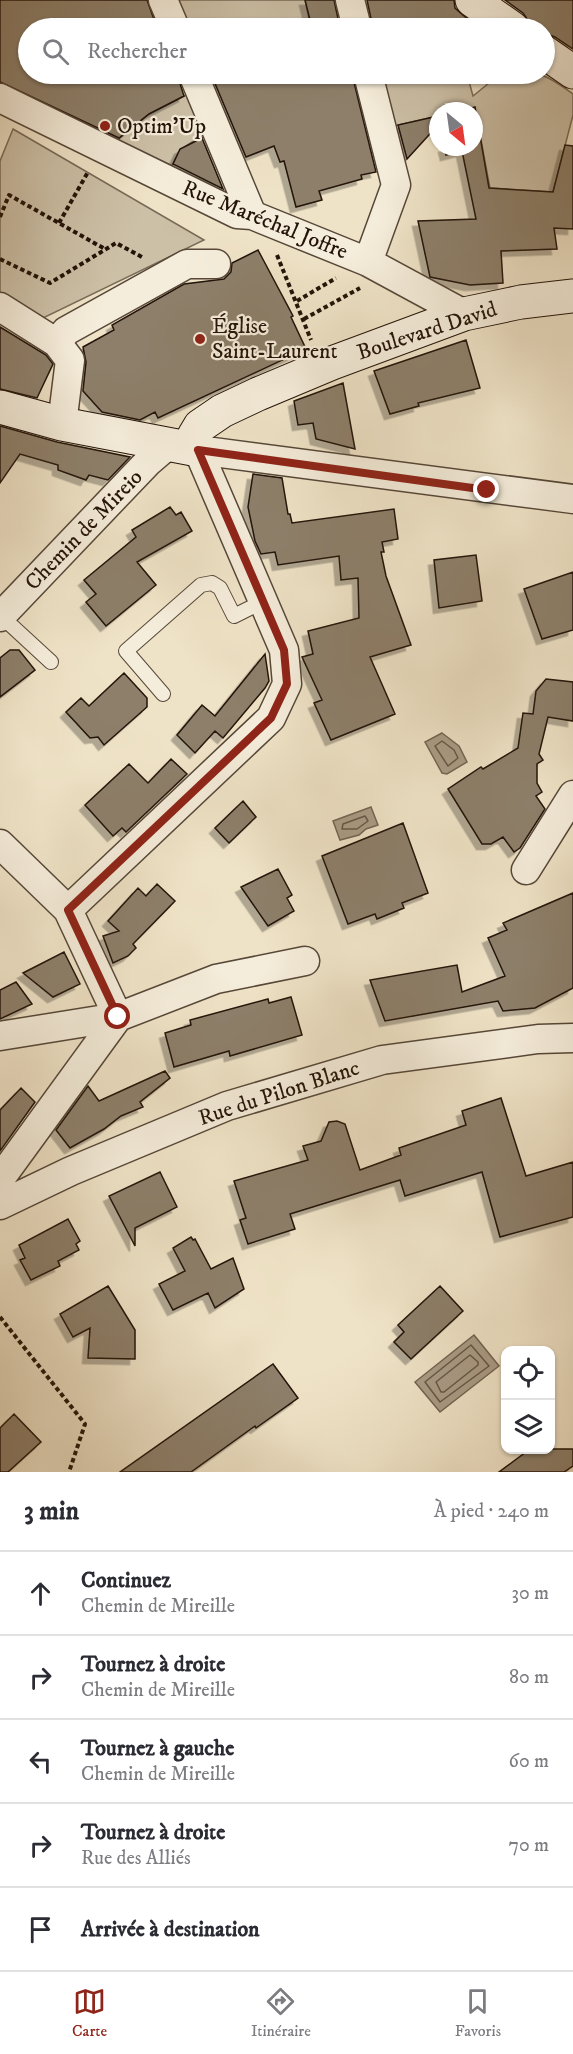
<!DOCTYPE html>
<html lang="fr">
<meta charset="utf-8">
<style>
:root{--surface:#fff;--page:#f2f2f3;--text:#2b2b33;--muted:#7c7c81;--line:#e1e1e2;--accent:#8f2418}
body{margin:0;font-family:"IM FELL DW Pica",serif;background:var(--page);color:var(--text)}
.controls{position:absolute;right:18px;bottom:18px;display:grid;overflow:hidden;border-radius:12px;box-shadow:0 2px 4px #0004}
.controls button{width:54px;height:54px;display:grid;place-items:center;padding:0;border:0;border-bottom:2px solid var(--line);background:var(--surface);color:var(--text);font:30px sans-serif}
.compass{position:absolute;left:429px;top:102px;width:54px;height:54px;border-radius:50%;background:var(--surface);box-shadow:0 2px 4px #0004;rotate:151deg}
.stop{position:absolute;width:18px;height:18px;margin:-14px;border:4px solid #8f2418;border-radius:50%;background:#fff}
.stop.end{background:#8f2418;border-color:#fff;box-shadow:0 2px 6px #0008}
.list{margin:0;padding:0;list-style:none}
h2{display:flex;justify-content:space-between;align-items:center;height:78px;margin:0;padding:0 24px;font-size:26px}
h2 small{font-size:20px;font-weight:400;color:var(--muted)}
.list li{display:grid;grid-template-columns:39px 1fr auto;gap:18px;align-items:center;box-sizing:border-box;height:84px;padding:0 24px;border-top:2px solid var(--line)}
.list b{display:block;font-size:22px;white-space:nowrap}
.list p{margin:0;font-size:20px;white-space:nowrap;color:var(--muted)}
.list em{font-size:20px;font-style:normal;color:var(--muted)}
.icon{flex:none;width:33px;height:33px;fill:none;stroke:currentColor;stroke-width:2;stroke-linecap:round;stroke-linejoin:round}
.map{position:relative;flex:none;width:573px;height:1472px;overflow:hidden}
.search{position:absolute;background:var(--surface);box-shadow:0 2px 4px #0004;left:18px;right:18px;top:18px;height:66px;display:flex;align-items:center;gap:15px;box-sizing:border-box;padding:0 21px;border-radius:33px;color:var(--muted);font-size:22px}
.sheet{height:498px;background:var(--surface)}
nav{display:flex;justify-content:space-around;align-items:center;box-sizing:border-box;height:84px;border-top:2px solid var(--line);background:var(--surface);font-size:16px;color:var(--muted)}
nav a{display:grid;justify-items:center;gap:3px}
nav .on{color:var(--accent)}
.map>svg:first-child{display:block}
</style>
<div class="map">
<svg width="573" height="1472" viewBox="0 0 573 1472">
<defs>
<filter id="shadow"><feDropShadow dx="-5.5" dy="5.5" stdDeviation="0" flood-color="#0004"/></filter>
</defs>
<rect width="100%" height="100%" fill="#efe3c7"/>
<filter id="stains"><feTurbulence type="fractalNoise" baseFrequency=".00333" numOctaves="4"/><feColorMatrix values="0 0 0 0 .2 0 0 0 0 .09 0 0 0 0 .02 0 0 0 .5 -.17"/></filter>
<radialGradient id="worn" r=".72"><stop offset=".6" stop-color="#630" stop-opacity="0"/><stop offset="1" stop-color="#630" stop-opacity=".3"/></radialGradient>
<path fill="#ccc0a7" stroke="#786a58" stroke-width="1.5" d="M174 0H305L309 18 284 28H185Z
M381 74H467L473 96 500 74 509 78C530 62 555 81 573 94V115L553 192 490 188 475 108 438 111V116L394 126Z
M188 94 206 136C187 143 180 148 172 166L117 140 149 114Z
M13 129 204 240 39 320 0 300V161Z"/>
<path fill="#aa9c86" stroke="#746554" stroke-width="1.5" d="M442 733 459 746 467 762 447 774 442 773 425 742Z
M371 807 378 825 366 829 359 835 340 840 333 821Z
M474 1335 499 1366 440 1412 415 1382Z"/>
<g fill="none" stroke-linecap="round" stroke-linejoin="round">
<path stroke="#665847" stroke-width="1.5" d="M442 741 454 750 458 758 448 766 435 746Z
M365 816 368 821 357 829H342L343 824Z
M471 1345 489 1366 440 1402 425 1382Z
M470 1355 478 1362V1365L444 1392H441L436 1382Z"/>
</g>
<path fill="#8d7f6b" stroke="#231308" stroke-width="1.5" filter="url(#shadow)" d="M0 0H147L156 25 148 28H28V74H177L184 96 149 114 119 138 0 82Z
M305 0H334L340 28H312Z
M367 0H454L455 8 471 22 458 28H373Z
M505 0H573V49L555 37 544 33V28H537L530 23 523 13Z
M211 74H352L376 172 361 175 362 179 319 191 322 200 296 207 284 161 280 162 274 146 246 157Z
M475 107 489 188 553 192 565 145 573 146V229L554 228 557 249 501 251 503 283 470 285 430 277 418 221 476 219 462 151 446 155 444 147H474V111H460Z
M438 116V125L407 159 398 125Z
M202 138 223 189 173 164 180 149Z
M258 250 293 316 291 317 306 349 158 418 155 412 140 420 102 412 83 391 86 362 83 347 114 330 112 325 184 284 224 279 231 272 232 263Z
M0 327 46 355 53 364 37 398 0 389Z
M466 340 480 388 418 403 419 406 390 414 374 371Z
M343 383 355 449 316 439 313 423 298 425 294 401Z
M0 426 57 442 130 457 108 480 89 475 86 480 58 470V465L20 454 0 483Z
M253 474 282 478 288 514H290L292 523 394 509 398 539 382 542 384 552H381L386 576 411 645 370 657 395 714 331 740 314 703 322 700 302 657 313 654 308 631 359 618 358 578 341 580 339 556 278 565 275 552 261 554 255 541 248 507Z
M170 507 176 515 181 512 192 531 137 562 156 585 106 626 86 602 96 594 84 580 136 537 132 530Z
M476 555 482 601 439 608 434 560Z
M573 572V630L542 639 524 589Z
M10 650H19L35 670 0 697V658Z
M265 654 269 681 265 688 223 738 215 731 195 753 177 735 202 705 215 716Z
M124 673 147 698V707L104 745 98 737 90 738 66 712 81 698 89 706Z
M546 679 573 682V721L548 717 539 754 543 760 537 764V783L542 792 536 796 545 809 520 848 514 852 503 837 491 844H482L448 789 481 767 483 769 518 748 523 713 533 714 536 691Z
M171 759 187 774 126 832 122 828 113 836 85 805 129 764 148 783Z
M243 801 256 817 229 843 215 828Z
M403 823 428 893 402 903 404 908 377 919 375 914 348 924 322 856Z
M278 869 292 895 287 898 294 911 268 926 241 887Z
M157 884 175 901 133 944 136 948 128 956 113 963 103 936 119 931 108 921 138 888 146 896Z
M573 893V988L535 1008 503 1011 498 1001 385 1021 370 980 457 965 462 992 505 976 488 938 507 930 503 923Z
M64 952 80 984 53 997 23 973Z
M16 982 32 1004 0 1019V990Z
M291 997 302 1035 230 1056 229 1051 174 1067 165 1033 191 1025 190 1020 268 999 269 1003Z
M165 1071 170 1078 140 1102 143 1107 121 1116 104 1129 70 1148 56 1130 88 1086 99 1101Z
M21 1088 35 1102 0 1151V1110Z
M501 1098 526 1176 573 1162V1217L500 1237 482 1172 405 1196 400 1180 290 1214 295 1229 248 1244 240 1220 246 1218 234 1181 308 1160 303 1146 321 1141 329 1122 337 1121 345 1124 360 1170 401 1155 399 1148 466 1125 462 1111Z
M160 1172 177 1207 135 1228V1246L109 1196Z
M68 1219 80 1241 76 1244 79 1250 58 1261 60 1266 31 1280 20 1260 25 1258 19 1245Z
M191 1237 193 1240 195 1239 211 1269 233 1258 244 1289 215 1308 208 1293 173 1310 159 1284 185 1271 173 1248Z
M108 1286 135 1330V1359L88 1358 90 1328 73 1337 60 1314Z
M440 1286 463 1311 411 1359 394 1342 404 1332 398 1325Z
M273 1364 298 1398 256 1428 255 1426 191 1472H120Z
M14 1414 41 1442 8 1472H0V1428Z
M530 1449H573V1466L564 1472H499Z"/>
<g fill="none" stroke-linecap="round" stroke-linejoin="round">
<g stroke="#564738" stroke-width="16">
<path id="lane" d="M1 616 51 662
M163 694 126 651 201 585 212 583 220 588 234 616 264 601"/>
</g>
<g stroke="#564738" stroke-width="31">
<path id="street" d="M163 0 175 28
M350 0 357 28
M193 74 252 215
M0 98 237 214 252 215 368 262 464 314
M368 262 396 185 368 74
M0 307 57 343 70 360 62 424
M57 343 66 331 187 264H216
M198 450 573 499
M0 617 148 462 169 444
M0 844 68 910
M526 870 573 795
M0 1036 118 1017 68 910 271 718 287 684 284 650 198 450
M0 1179 118 1017 216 979 305 961
M0 1205 71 1171 227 1106 382 1060 538 1039 573 1038"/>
</g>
<g stroke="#231308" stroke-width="35">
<path id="secondary" d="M472 0 512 28
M544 52 573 72
M0 407 62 424 198 450 194 436 200 426 222 411 258 394 332 363 464 314 521 302 573 296"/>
</g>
<path stroke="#231308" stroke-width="4" stroke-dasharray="4.5 3" stroke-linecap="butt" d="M0 217 9 195 105 249
M59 223 88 172
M277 255 311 340
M0 259 50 283 116 243 142 257
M297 301 336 278
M304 319 360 288
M0 1317 85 1424 69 1472"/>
<use href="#lane" stroke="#f5eddb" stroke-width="14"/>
<use href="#street" stroke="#f5eddb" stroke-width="28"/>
<use href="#secondary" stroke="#f5eddb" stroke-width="33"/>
</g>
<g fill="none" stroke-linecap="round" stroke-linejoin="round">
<path stroke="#8f2418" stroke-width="8" d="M118 1017 68 910 271 718 287 684 284 650 198 450 487 490"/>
</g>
<g fill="#8f2418" stroke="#f5eddb" stroke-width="2">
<circle cx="105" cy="126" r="6"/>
<circle cx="200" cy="339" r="6"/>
</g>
<g text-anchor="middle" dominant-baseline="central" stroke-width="4.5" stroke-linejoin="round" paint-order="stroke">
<g font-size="22" fill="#231308" stroke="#f5eddb" text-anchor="start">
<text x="117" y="126">Optim'Up</text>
<text x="212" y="326">Église<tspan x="212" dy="25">Saint-Laurent</tspan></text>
</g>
<g font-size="22" fill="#231308" stroke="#f5eddb">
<text transform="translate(265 220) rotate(22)">Rue Maréchal Joffre</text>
<text transform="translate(427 331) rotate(-18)">Boulevard David</text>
<text transform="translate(84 530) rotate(-46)">Chemin de Mireio</text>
<text transform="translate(279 1093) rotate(-18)">Rue du Pilon Blanc</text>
</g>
</g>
<rect width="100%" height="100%" filter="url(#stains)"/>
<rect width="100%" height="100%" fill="url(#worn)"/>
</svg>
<div class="controls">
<button><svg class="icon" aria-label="locate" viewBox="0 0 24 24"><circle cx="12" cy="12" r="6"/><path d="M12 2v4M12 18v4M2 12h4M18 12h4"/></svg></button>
<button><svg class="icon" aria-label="layers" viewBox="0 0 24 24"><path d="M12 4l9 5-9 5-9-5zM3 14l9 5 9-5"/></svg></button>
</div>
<svg class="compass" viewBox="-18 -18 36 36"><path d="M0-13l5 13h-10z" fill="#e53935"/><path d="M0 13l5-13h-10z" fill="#7c7c81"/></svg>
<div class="stop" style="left:118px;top:1017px"></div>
<div class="stop end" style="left:487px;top:490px"></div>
<div class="search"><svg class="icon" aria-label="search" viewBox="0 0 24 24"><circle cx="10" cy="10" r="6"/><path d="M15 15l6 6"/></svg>Rechercher</div>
</div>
<section class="sheet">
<h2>3 min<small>À pied · 240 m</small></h2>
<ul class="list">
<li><svg class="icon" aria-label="ahead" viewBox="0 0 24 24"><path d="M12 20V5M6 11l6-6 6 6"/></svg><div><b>Continuez</b><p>Chemin de Mireille</p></div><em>30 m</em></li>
<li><svg class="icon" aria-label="right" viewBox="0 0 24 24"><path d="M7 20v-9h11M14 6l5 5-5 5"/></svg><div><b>Tournez à droite</b><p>Chemin de Mireille</p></div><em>80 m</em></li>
<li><svg class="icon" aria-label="left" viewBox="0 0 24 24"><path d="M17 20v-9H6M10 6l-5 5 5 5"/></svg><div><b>Tournez à gauche</b><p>Chemin de Mireille</p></div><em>60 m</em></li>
<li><svg class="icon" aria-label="right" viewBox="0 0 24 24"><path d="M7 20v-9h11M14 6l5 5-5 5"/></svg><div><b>Tournez à droite</b><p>Rue des Alliés</p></div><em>70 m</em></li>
<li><svg class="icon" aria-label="arrive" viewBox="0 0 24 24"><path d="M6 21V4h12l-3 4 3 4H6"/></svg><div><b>Arrivée à destination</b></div></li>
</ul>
</section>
<nav>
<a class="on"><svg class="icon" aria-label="map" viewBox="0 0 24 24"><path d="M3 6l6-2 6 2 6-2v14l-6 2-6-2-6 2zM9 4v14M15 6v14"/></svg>Carte</a>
<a><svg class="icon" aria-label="directions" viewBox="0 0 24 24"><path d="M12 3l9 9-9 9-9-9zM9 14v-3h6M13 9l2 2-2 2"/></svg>Itinéraire</a>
<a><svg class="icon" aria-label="saved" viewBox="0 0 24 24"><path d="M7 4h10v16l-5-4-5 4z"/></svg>Favoris</a>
</nav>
